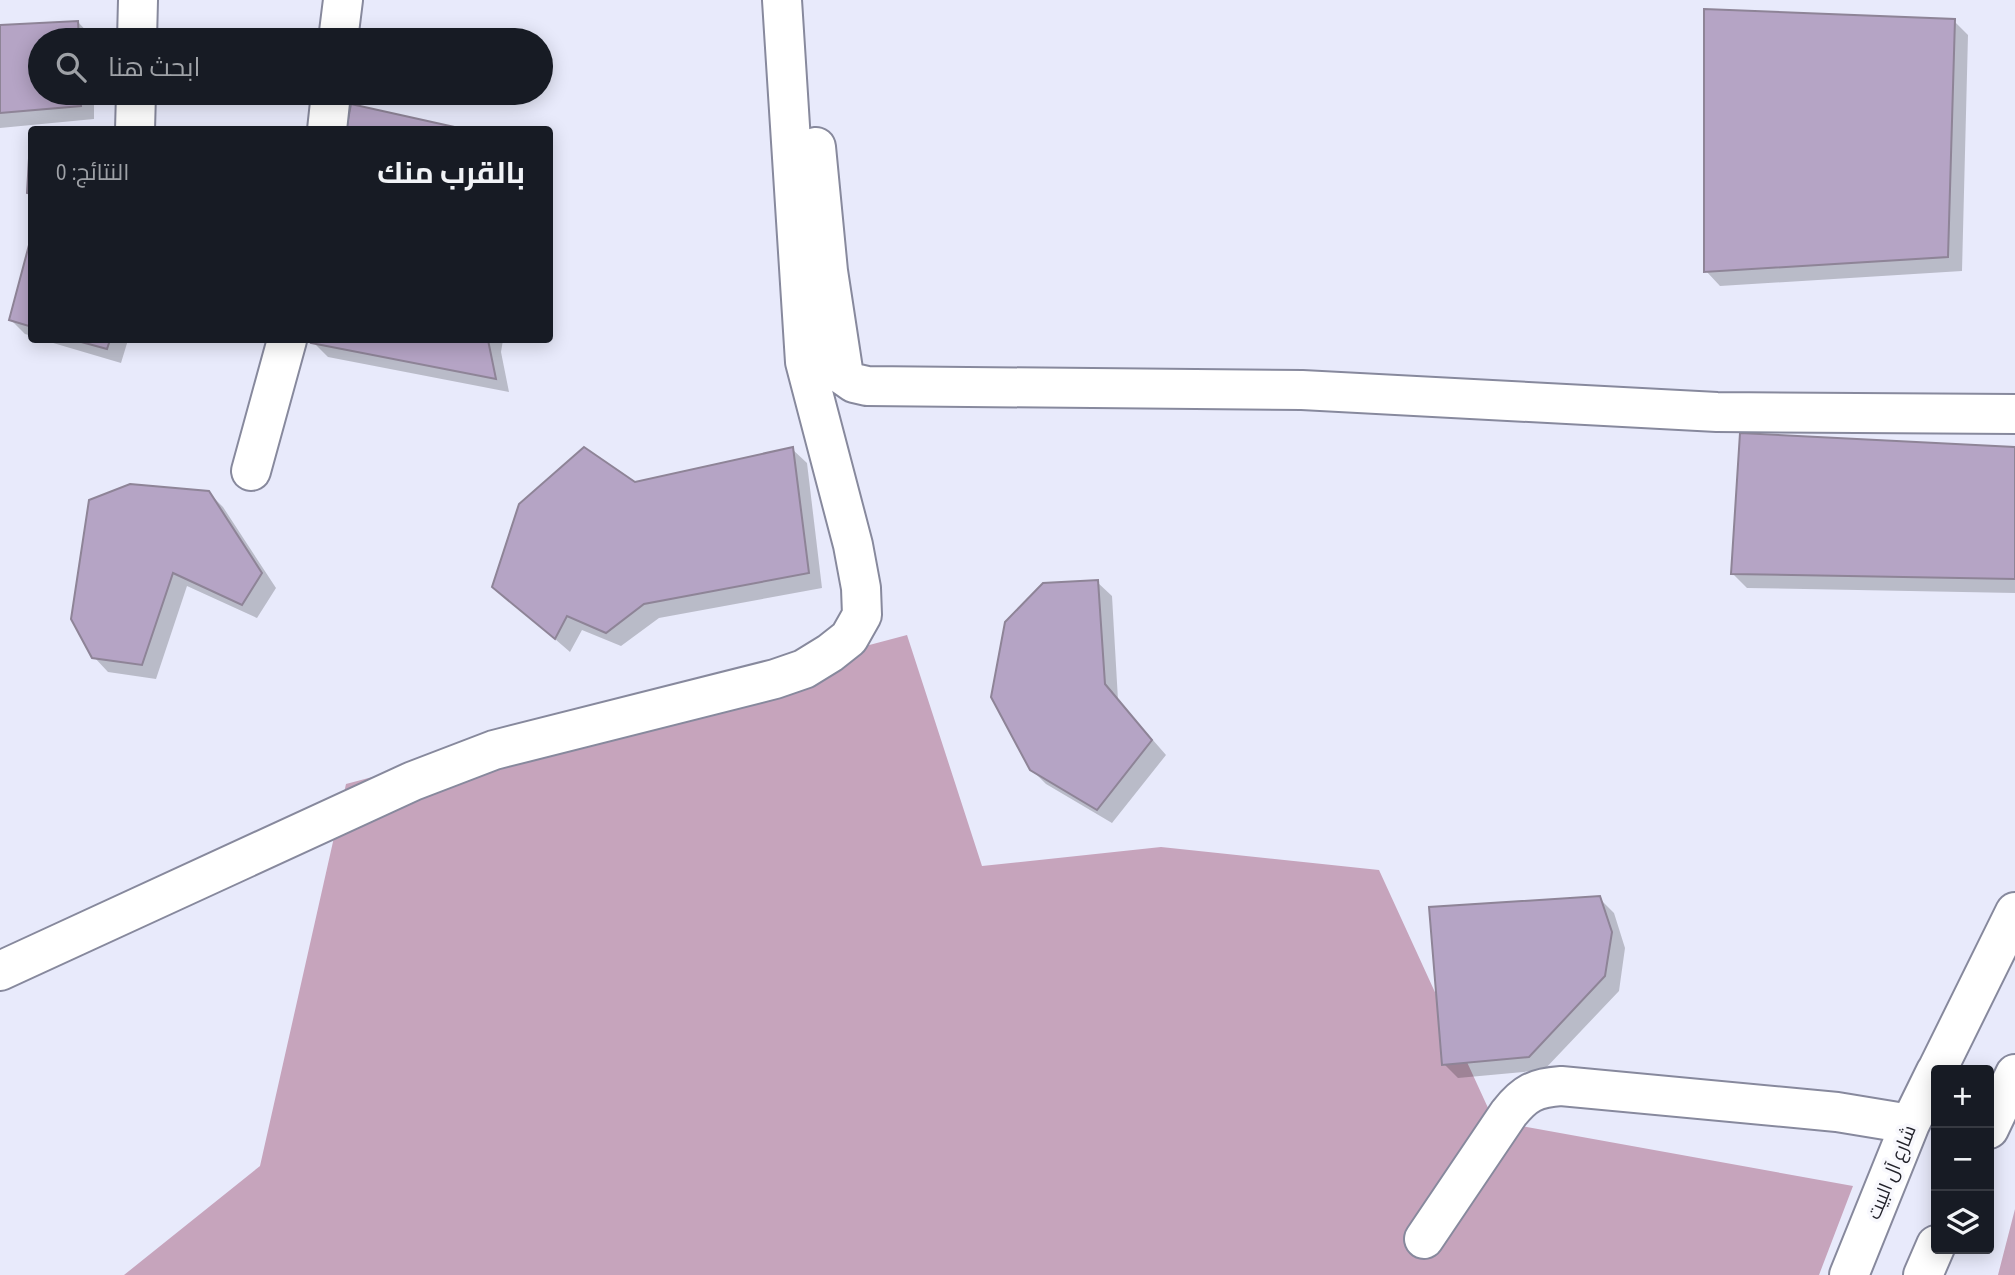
<!DOCTYPE html>
<html lang="ar">
<meta charset="utf-8">
<style>
:root{--surface:#171b24;--page:#20242c;--text:#f1f3f6;--muted:#9ea1a6;--line:#363941}
body{margin:0;font-family:"PT Sans Narrow",Cairo,sans-serif;background:var(--page);color:var(--text);direction:rtl}
.controls{position:absolute;right:21px;bottom:21px;display:grid;overflow:hidden;border-radius:7px;box-shadow:0 4px 18px #0003}
.controls button{width:63px;height:63px;display:grid;place-items:center;padding:0;border:0;border-bottom:2px solid var(--line);background:var(--surface);color:var(--text);font:35px sans-serif}
.list{margin:0;padding:0;list-style:none}
h2{display:flex;justify-content:space-between;align-items:center;height:91px;margin:0;padding:0 28px;font-size:30px}
h2 small{font-size:23px;font-weight:400;color:var(--muted)}
.icon{flex:none;width:38px;height:38px;fill:none;stroke:currentColor;stroke-width:2;stroke-linecap:round;stroke-linejoin:round}
.map{position:relative;flex:none;width:2015px;height:1275px;overflow:hidden;direction:ltr}
.search{position:absolute;background:var(--surface);box-shadow:0 4px 18px #0003;left:28px;top:28px;width:525px;height:77px;display:flex;align-items:center;gap:18px;box-sizing:border-box;padding:0 24px;border-radius:38px;color:var(--muted);font-size:26px}
.panel{position:absolute;background:var(--surface);box-shadow:0 4px 18px #0003;left:28px;top:126px;width:525px;height:217px;border-radius:7px;direction:rtl}
.map>svg:first-child{display:block}
</style>
<div class="map">
<svg width="2015" height="1275" viewBox="0 0 2015 1275">
<rect width="100%" height="100%" fill="#e8eafb"/>
<path fill="#c6a4bc" d="M907 635 982 866 1161 847 1379 870 1494 1121 1853 1186 1819 1275H124L260 1166 346 784Z
M2015 1209V1275H1998Z"/>
<path fill="#0003" d="M1954 21 1968 35 1962 271 1720 286 1706 271Z
M78 22 92 37V40H40V93H94V119L0 128V27Z
M32 248V336L25 334 11 320Z
M43 340H128L121 363Z
M314 340H503L501 352 509 392 328 357 313 342Z
M792 449 807 463 822 588 659 618 621 646 582 630 570 652 494 586 635 484Z
M2015 449V593L1747 588 1733 574Z
M208 492 223 507 276 588 257 618 187 586 156 679 108 672 94 657Z
M1097 582 1112 596 1118 700 1166 755 1112 823 1046 784 1031 769Z
M1599 898 1614 913 1625 948 1619 991 1544 1070 1458 1078 1444 1064Z"/>
<path fill="#b5a4c5" stroke="#8e8497" stroke-width="2" d="M1704 9 1955 19 1948 257 1704 272Z
M78 21 79 40H40V93H80L81 106 0 113V25Z
M351 104 468 130H346Z
M30 141H32V194L27 193Z
M29 245 32 246V327L9 320Z
M74 340H110L107 349Z
M312 340H488L496 379 311 343Z
M1740 433 2015 447V579L1731 574Z
M584 447 635 482 793 447 809 573 644 604 606 633 567 616 555 639 492 587 519 504Z
M130 484 209 491 262 573 242 605 173 573 142 665 92 658 71 619 89 500Z
M1098 580 1105 684 1152 740 1097 810 1030 770 991 697 1005 622 1043 583Z
M1600 896 1612 932 1605 976 1529 1057 1442 1065 1429 907Z"/>
<g fill="none" stroke-linecap="round" stroke-linejoin="round">
<g stroke="#87899d" stroke-width="42">
<path id="minor" d="M137 40 138 0
M338 40 343 0
M135 130 136 93
M327 130 331 93
M816 147 828 271 844 376 854 383 867 386 1302 390 1717 412 2015 414
M251 471 287 340
M0 971 413 781 494 750 775 679 804 669 830 653 849 638 862 615 861 588 853 545 805 362 782 0
M1937 1070 2015 912
M1989 1129 2015 1074
M1424 1239 1509 1113C1525 1093 1535 1088 1561 1086L1837 1112 1910 1124
M1849 1275 1910 1124 1936 1071
M1923 1275 1936 1245"/>
</g>
<use href="#minor" stroke="#fff" stroke-width="38"/>
</g>
<g text-anchor="middle" dominant-baseline="central" stroke-width="7" stroke-linejoin="round" paint-order="stroke">
<g font-size="19" fill="#23232b" stroke="#f8f8fd">
<text transform="translate(1891 1172) rotate(-68)">شارع آل البيت</text>
</g>
</g>
</svg>
<div class="controls">
<button>+</button>
<button>−</button>
<button><svg class="icon" aria-label="layers" viewBox="0 0 24 24"><path d="M12 4l9 5-9 5-9-5zM3 14l9 5 9-5"/></svg></button>
</div>
<div class="search"><svg class="icon" aria-label="search" viewBox="0 0 24 24"><circle cx="10" cy="10" r="6"/><path d="M15 15l6 6"/></svg>ابحث هنا</div>
<section class="panel">
<h2>بالقرب منك<small>النتائج: 0</small></h2>
<ul class="list">
</ul>
</section>
</div>
